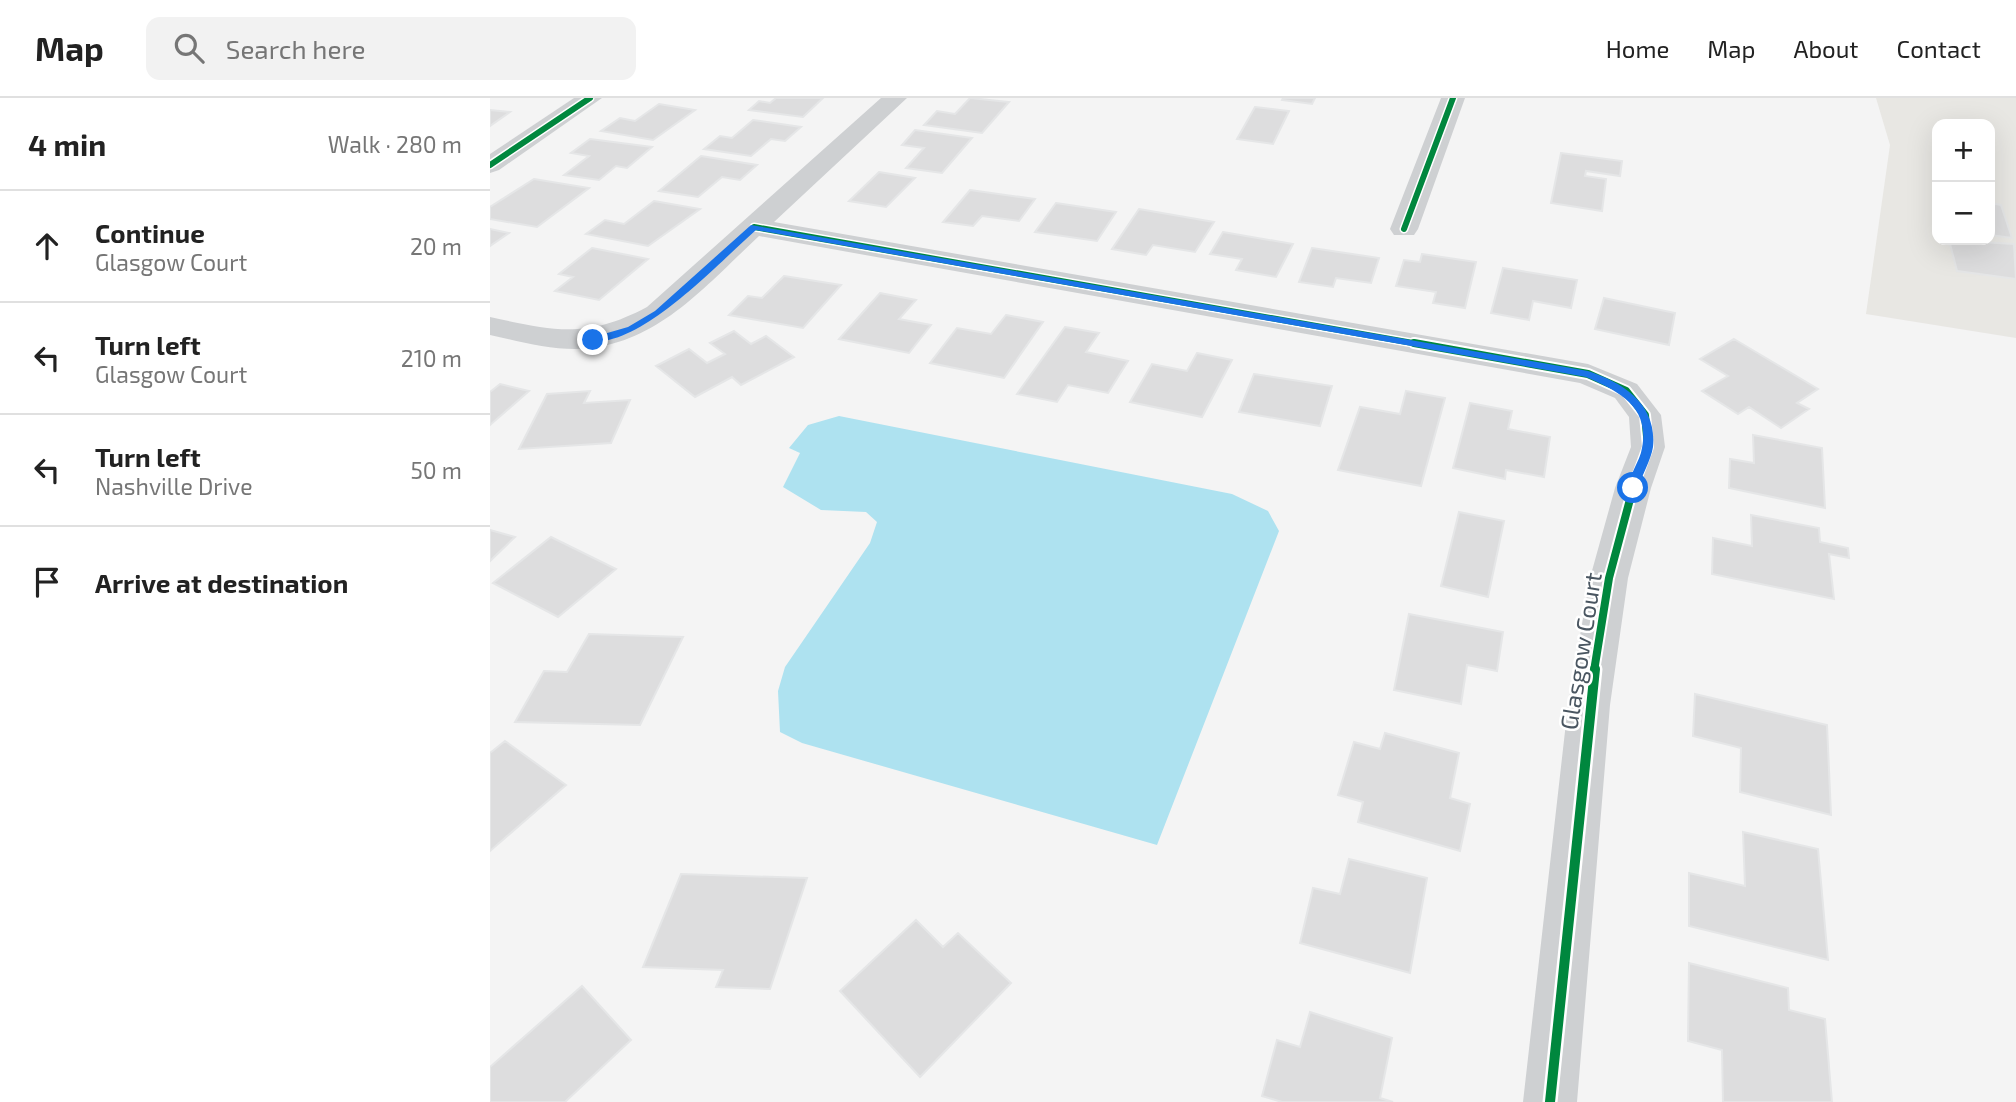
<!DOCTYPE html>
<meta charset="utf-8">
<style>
:root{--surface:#fff;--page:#f2f2f2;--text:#222;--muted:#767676;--line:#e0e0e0}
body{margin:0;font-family:"Exo 2",sans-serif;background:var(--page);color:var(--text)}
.controls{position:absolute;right:21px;top:21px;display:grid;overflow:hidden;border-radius:14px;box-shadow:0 7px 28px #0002}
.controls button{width:63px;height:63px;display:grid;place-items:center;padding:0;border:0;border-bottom:2px solid var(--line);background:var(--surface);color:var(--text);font:35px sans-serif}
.stop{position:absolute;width:21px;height:21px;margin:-16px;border:5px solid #1a73e8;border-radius:50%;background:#fff}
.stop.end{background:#1a73e8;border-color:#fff;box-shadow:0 2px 7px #0008}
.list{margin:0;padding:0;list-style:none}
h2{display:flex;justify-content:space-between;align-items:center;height:91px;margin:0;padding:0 28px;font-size:30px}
h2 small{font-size:23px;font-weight:400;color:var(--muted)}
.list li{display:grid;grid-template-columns:46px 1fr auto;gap:21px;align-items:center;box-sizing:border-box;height:112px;padding:0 28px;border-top:2px solid var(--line)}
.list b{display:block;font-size:26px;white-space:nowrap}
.list p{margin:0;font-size:23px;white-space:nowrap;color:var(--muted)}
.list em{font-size:23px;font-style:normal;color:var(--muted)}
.icon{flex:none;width:38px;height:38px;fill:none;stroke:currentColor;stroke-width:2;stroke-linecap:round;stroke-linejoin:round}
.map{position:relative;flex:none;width:1526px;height:1004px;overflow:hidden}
header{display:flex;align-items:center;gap:42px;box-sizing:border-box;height:98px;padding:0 35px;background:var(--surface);border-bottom:2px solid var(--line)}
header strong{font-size:33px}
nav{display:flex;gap:38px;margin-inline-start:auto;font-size:24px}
.search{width:490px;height:63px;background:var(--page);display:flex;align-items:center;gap:18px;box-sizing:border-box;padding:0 24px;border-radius:14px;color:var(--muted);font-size:26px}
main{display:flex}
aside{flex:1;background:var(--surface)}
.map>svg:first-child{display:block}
</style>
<header>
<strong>Map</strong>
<div class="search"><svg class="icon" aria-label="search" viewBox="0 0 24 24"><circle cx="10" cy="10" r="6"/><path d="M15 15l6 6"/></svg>Search here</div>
<nav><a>Home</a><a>Map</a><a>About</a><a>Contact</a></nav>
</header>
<main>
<aside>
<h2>4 min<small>Walk · 280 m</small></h2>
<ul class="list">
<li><svg class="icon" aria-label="ahead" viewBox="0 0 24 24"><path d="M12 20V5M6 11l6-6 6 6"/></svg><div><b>Continue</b><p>Glasgow Court</p></div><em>20 m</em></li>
<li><svg class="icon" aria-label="left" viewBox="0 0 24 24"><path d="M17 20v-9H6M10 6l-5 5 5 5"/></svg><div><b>Turn left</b><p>Glasgow Court</p></div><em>210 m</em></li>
<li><svg class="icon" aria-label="left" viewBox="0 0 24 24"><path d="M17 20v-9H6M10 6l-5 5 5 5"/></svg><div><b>Turn left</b><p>Nashville Drive</p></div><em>50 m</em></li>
<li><svg class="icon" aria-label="arrive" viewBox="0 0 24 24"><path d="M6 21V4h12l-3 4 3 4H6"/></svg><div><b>Arrive at destination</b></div></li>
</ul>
</aside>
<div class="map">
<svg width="1526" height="1004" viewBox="0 0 1526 1004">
<rect width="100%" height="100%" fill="#f4f4f4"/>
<path fill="#e8e7e3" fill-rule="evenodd" d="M1386 0H1526V240L1376 216 1400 47ZM1447 26H1500V142H1447Z"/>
<path fill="#aee2f0" d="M349 318 742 396 778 413 789 433 667 747 312 645 290 634 288 593 295 569 380 445 387 424 376 414 331 412 293 389 310 355 299 350 318 327Z"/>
<path fill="#ddddde" stroke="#e5e6e7" stroke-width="2" d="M286 0H333L313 19 259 12 269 3 280 5Z
M480 0 519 4 492 35 434 27 447 13 465 16Z
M793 0H825L822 6 792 2Z
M169 6 205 12 163 42 111 33 130 20 145 23Z
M765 9 799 13 783 46 747 41Z
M0 12 20 14 0 28Z
M263 22 311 29 295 43 281 41 261 58 214 51 230 38 242 40Z
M425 32 482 40 452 75 416 70 434 50 412 47Z
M100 41 162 49 137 70 126 68 109 82 74 77 99 58 81 55Z
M1071 55 1132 63 1130 78 1096 73 1095 78 1116 81 1112 113 1061 105Z
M211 58 267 67 250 82 232 79 208 99 169 93Z
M389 74 425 80 396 109 359 103Z
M44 81 99 90 47 129 0 121V109Z
M480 92 545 101 529 123 492 118 483 128 453 124Z
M164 103 210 111 158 148 96 136 115 122 134 126Z
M566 105 626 114 607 143 545 134Z
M1500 105 1511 107 1522 140 1500 137Z
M649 111 724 124 705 154 663 147 656 157 622 151Z
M0 131 19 135 0 148Z
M733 134 803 146 786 179 746 172 752 161 720 156Z
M1459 142 1524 146 1526 181 1467 173Z
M102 150 158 161 109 202 65 193 83 179 69 176Z
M822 150 889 160 881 185 846 180 843 189 809 184Z
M932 156 986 164 975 210 943 205 946 194 906 188 914 162 930 164Z
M1013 170 1087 182 1081 210 1043 203 1039 222 1001 215Z
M294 178 351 187 313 230 239 217 258 198 272 200Z
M390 195 426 202 409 221 441 227 419 255 349 241Z
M1114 200 1185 215 1179 247 1105 231Z
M516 217 553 224 514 280 440 265 467 230 501 236Z
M575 229 609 235 596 254 638 263 618 295 578 287 567 304 527 296Z
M244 233 261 246 276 238 304 259 251 287 242 279 205 299 166 268 199 251 217 265 235 256 220 245Z
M1244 241 1328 291 1307 305 1319 311 1291 330 1259 309 1248 316 1212 293 1238 278 1210 261Z
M707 255 742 262 712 319 640 304 662 266 697 273Z
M764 276 842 288 830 328 749 314Z
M10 286 39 293 0 327V294Z
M100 293 94 305 140 302 121 345 29 351 57 296Z
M916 293 955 300 931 388 848 372 870 309 910 316Z
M980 305 1022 313 1018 331 1060 339 1054 379 1016 372 1015 381 963 370Z
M1263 337 1332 350 1335 410 1239 390 1240 361 1264 365Z
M969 414 1014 423 998 499 951 488Z
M1261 417 1329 430 1330 444 1358 450 1359 460 1339 456 1344 501 1222 476 1223 440 1262 448Z
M0 432 25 439 0 463Z
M61 439 126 471 68 519 3 485Z
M919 516 1013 534 1007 573 977 567 971 606 904 592Z
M99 536 193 539 150 627 25 624 54 573 77 574Z
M1205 596 1337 627 1341 717 1250 694 1251 650 1203 638Z
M895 635 969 655 960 700 980 706 970 753 868 724 873 704 848 697 864 644 890 651Z
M15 643 76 687 0 753V655Z
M1253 734 1328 751 1338 862 1199 828V775L1255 788Z
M859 761 937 780 920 875 810 845 823 790 850 796Z
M191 776 317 780 280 891 226 889 233 872 153 869Z
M426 822 453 849 468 835 521 885 430 979 350 893Z
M1199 865 1298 890 1299 912 1335 921 1342 1004H1233L1232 952 1198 943Z
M92 888 141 942 75 1004H0V969Z
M820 914 902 940 890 1000 903 1004H792L772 998 787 942 810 949Z"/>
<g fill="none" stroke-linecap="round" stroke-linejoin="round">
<path fill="#ced0d2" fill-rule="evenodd" d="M84 0H112L9 72 0 75V56Z
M391 0H417L284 124 1098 266 1147 286 1171 317 1175 349 1161 390 1138 480 1120 607 1087 1004H1033L1078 607 1100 480 1125 390 1141 349 1139 319 1125 300 1090 285 269 138C215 188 165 250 85 251 57 251 28 243 0 237V219C64 233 97 241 157 209Z
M951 0H975L928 131 924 137H904L900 131Z"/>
<g stroke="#fff" stroke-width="9">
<path id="cycleway-far2" d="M0 67 100 0
M264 129 934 247
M914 131 963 0"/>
</g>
<g stroke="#fff" stroke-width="12">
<path id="cycleway-far1" d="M924 245 1098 276 1136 293 1155 317 1158 349 1143 390 1119 480 1104 573"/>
</g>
<g stroke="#fff" stroke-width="15">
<path id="cycleway" d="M1060 1004 1105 571"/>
</g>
<use href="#cycleway-far2" stroke="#00873e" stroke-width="6"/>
<use href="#cycleway-far1" stroke="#00873e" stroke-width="8"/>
<use href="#cycleway" stroke="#00873e" stroke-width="10"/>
</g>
<path fill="#1a73e8" d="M261 127 1098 273C1134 285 1167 306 1163 349 1161 362 1152 377 1148 390L1139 392C1137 379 1150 364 1152 350 1160 308 1128 293 1096 279L266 132C227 166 154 247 100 244V240L138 229 165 213Z"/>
<g text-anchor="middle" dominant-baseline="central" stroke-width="5" stroke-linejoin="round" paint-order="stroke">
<g font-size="24" fill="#4a5661" stroke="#fff">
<text transform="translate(1090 553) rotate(-81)">Glasgow Court</text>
</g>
</g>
</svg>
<div class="controls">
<button>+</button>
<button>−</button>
</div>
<div class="stop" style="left:1143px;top:390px"></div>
<div class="stop end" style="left:103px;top:242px"></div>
</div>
</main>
